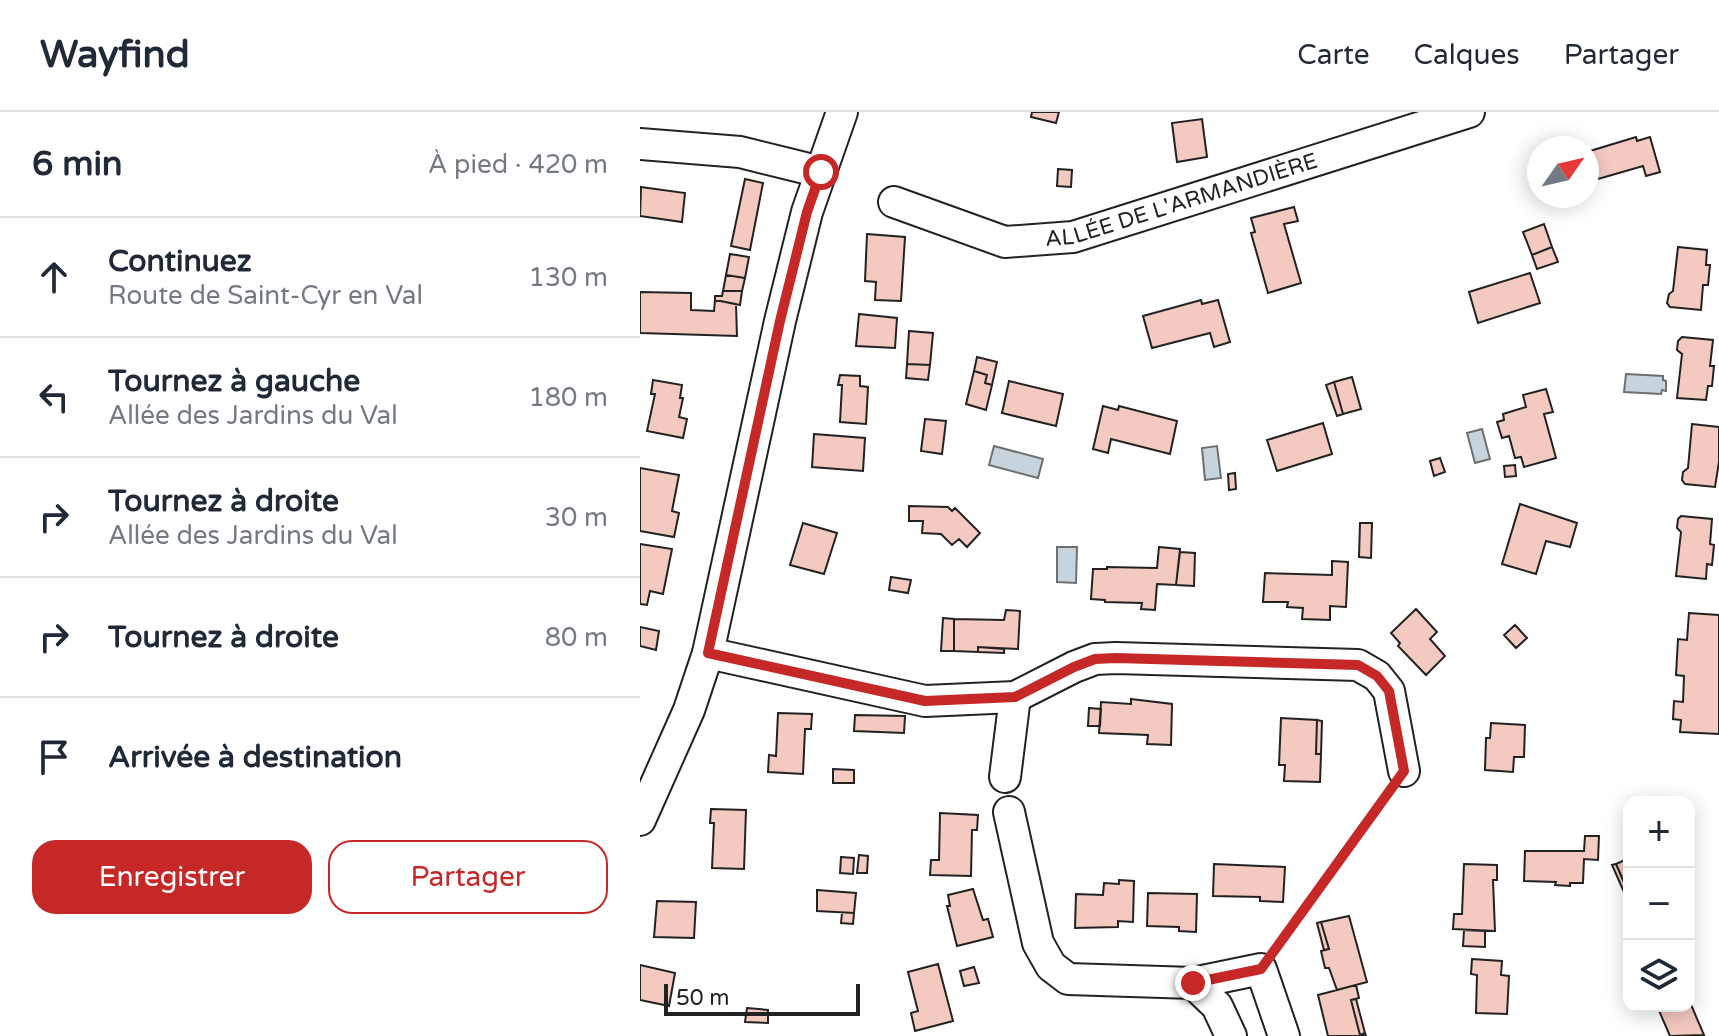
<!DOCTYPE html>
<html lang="fr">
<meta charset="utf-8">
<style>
:root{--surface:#fff;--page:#f2f2f3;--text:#1f2937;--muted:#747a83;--line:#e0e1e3;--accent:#c62828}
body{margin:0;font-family:"Varela Round",sans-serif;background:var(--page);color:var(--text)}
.controls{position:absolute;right:24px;bottom:24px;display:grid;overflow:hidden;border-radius:16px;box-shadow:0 4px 20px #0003}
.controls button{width:72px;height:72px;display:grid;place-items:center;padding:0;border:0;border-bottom:2px solid var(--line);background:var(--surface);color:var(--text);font:40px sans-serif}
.compass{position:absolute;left:887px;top:24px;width:72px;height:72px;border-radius:50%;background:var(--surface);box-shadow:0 4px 20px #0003;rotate:56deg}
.scale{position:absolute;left:24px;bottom:20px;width:196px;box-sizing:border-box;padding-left:8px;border:4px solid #222;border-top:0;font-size:22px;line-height:28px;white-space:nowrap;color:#222;-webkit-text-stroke:6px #fff;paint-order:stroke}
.stop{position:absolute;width:24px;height:24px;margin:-18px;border:6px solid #c62828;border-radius:50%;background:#fff}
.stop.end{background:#c62828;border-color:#fff;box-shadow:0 2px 8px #0008}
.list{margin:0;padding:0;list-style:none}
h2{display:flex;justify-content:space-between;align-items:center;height:104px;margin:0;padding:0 32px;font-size:34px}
h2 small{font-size:26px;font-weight:400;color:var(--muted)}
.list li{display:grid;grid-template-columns:52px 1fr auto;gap:24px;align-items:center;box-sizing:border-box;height:120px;padding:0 32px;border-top:2px solid var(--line)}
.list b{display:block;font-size:30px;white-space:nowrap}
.list p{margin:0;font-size:26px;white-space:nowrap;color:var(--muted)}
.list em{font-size:26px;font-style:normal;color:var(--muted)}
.actions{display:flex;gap:16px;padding:24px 32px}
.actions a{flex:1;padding:18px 0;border:2px solid var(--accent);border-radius:24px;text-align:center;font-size:28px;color:var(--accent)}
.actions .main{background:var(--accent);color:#fff}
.icon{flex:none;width:44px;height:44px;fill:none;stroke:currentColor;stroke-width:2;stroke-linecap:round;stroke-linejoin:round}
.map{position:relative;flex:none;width:1079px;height:924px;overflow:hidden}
header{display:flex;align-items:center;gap:48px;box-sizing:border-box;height:112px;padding:0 40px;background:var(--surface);border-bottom:2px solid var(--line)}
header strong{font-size:38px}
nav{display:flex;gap:44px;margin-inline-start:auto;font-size:28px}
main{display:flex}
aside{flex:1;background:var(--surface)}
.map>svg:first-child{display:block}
</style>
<header>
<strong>Wayfind</strong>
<nav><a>Carte</a><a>Calques</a><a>Partager</a></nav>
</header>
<main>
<aside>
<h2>6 min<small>À pied · 420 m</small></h2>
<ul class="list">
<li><svg class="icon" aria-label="ahead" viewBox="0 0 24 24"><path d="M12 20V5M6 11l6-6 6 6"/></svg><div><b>Continuez</b><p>Route de Saint-Cyr en Val</p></div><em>130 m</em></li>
<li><svg class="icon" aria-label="left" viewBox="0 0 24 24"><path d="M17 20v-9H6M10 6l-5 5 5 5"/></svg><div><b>Tournez à gauche</b><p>Allée des Jardins du Val</p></div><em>180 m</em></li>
<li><svg class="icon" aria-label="right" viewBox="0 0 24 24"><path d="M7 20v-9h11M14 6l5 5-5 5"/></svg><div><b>Tournez à droite</b><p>Allée des Jardins du Val</p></div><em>30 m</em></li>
<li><svg class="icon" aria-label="right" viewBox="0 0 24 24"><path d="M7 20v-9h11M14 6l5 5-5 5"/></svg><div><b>Tournez à droite</b></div><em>80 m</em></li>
<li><svg class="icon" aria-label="arrive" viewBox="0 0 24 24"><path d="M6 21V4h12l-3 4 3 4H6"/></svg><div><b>Arrivée à destination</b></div></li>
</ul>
<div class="actions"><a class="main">Enregistrer</a><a>Partager</a></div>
</aside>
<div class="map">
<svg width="1079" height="924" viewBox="0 0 1079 924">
<rect width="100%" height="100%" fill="#fff"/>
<path fill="#c7d3dd" stroke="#6f6f6f" stroke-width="2" d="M986 262 1023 264V268L1026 269V279L1022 278 1021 282 984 280Z
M842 317 850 347 835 351 827 321Z
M354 334 403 347 398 366 349 353Z
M577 334 581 366 565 368 562 336Z
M417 435H437L436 471 417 470Z"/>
<path fill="#f3c9c0" stroke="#222" stroke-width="2" d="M392 0H419L416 11 391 5Z
M562 7 567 45 537 50 532 11Z
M996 25 997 29 1010 25 1020 60 1006 64 1003 54 958 67 950 39Z
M418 57 432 58 431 75 417 74Z
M105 67 123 71 110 138 91 134Z
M1 75 45 81 42 110 0 104Z
M654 95 658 109 644 112 661 171 628 181 611 121 615 120 611 106Z
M904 112 912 135 892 143 883 120Z
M227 122 265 125 261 189 235 188 236 170 225 169Z
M912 135 918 150 897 157 892 143Z
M1038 135 1067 138 1066 153H1070L1068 173H1063L1061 198 1030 195 1027 191 1029 182 1033 179Z
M90 142 109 145 105 166 86 163Z
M890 161 900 191 838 211 829 180Z
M86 163 105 166 102 179H83Z
M83 179H102L100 193 75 188V184H82Z
M0 180 51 181V198L74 199 75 188 96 192 97 224 0 221Z
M561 188 562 192 578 188 590 230 574 235 570 221 512 236 503 204Z
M219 202 257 206 255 236 216 234Z
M269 219 293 221 290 253 267 252Z
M1042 225 1073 228 1070 254H1074L1072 274H1068L1066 288 1037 286 1042 242 1037 238 1038 229Z
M337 245 357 250 352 273 345 271 347 263 334 259Z
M267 252 290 253 288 268 266 266Z
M334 259 347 263 345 271 352 273 346 298 326 292Z
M200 263 220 264V274L228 275 226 312 200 310 202 273H198Z
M712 265 721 297 703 302 694 270Z
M13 268 42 273 40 286H43L39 305 47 307 43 326 7 319 15 282H11Z
M369 269 423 282 416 314 362 301Z
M694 270 703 302 697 304 686 273Z
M906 277 913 300 904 302 916 346 884 355 881 345 875 346 869 324 862 326 857 310 864 308 863 302 886 295 883 283Z
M463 294 478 298 479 294 537 309 530 342 471 327 468 341 453 337Z
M285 307 306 309 302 342 281 339Z
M683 311 692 342 637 359 627 328Z
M1052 312 1079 315V350L1075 375 1045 372 1042 368 1043 360 1048 356Z
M174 322 225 326 223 359 172 355Z
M800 346 805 360 794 364 790 349Z
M875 353 876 364 865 365 864 354Z
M0 356 39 363 32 399 39 401 34 425 0 419Z
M595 361 596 377 589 378 588 362Z
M880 392 937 411 930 435 906 429 896 462 862 452Z
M269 394 308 395 312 399 315 396 340 421 327 435 319 427 312 433 301 422 282 421 283 409H269Z
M1041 404 1072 407 1070 432 1074 433 1072 453 1067 452 1066 467 1036 464 1041 420 1037 416 1038 407Z
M163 411 197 421 184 462 150 453Z
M720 411H732L731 446 719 445Z
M0 432 32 437 23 482 10 479 7 493 0 492Z
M519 435 540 437 536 473 517 472 515 498 501 497 502 491 465 490V488L451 487 453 457H467V455L517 456Z
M540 440 555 441 554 474 536 473Z
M692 449 708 450 706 495 690 494V508L662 507 663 496 647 495 648 490H623L625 461 692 463Z
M251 465 271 468 268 481 249 478Z
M776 497 797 520 790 527 805 544 786 563 758 534 760 531 751 521Z
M366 498 380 499 378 537 338 535V540L314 539V507L364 508Z
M1049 501 1079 503V622L1040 620 1041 608 1033 607 1034 589 1043 590 1044 564 1036 563 1038 527 1047 528Z
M303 506 314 507V539H301Z
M875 513 887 526 876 536 864 523Z
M0 515 19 519 16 538 0 534Z
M338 535 364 537V541L338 540Z
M491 587 532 592 531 633 507 632 508 623 459 621 461 590 491 592Z
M449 596 461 597 460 614H448Z
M138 601 172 602 171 617H165L163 662 128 660 129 643 136 644Z
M215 603 265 604 264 621 214 619Z
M641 606 677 608 676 642H681L680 670 644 669 645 653H639Z
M677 608 682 609 681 642H676Z
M851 611 885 613 884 645H874L873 660 845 658 846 626H850Z
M193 657 214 658V671H193Z
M71 697 106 698 104 757 72 756 74 711H70Z
M300 701 338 703 337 718H332L331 764 290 763 291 748H299Z
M945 724H959L958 748 944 747 943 771H930V774L915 773 916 770 884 769 885 739H944Z
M219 743 228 744 227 761H217Z
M201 745 214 746 213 762 200 761Z
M989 746V782L976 752Z
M574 752 645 755 643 790 620 789V785L573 784Z
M824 752 857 753V768H853L855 819 813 817 814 802H822Z
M976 752 988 779 984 780 972 753Z
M479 768 494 769 493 810 478 809V815L435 816 436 782 463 783 464 771 479 772Z
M333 777 343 808 348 807 353 825 317 834 307 794H310L308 783Z
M177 778 216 781 214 801 177 799Z
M508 781 557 782 556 820 539 819V815L507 814Z
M17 789 56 790 54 826 14 825Z
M202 801H214L213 812 201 811Z
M709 804 727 870 697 878 689 856H685L681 839 689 837 681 810Z
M681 810 689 837 684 838 677 811Z
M824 818 845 819V835L823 834Z
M832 847 862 849 861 863 869 864 867 902 836 901 837 863 831 862Z
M298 852 313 909 275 919 271 901 278 899 268 860Z
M0 853 35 861 29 894 0 888Z
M334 855 339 871 324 874 320 859Z
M716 873 719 886 711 888 720 923 725 921 726 924H688L678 883Z
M716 887 725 921 720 923 711 888Z
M1049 888 1064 923 1030 924 1017 894H1049Z
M107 896 128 898V911L105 910Z"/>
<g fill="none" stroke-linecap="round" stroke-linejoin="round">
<g stroke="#222" stroke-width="34">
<g id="minor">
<path d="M0 32 100 40 181 60"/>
<path id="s1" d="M254 90 365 130 433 125 829 0"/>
<path d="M68 541 285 589 375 585 434 555 455 547 476 546 718 553 737 564 749 579 764 659"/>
<path d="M365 665 375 585"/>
<path d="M369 700 398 831 411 854 428 867 553 871 577 894 591 924"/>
<path d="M0 708 49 598 68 541 140 209 167 100 202 0"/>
<path d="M553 871 621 857 644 924"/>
</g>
</g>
<path stroke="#646464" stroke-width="5" stroke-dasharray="6 4" stroke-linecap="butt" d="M636 836 750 679"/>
<use href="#minor" stroke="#fff" stroke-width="30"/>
</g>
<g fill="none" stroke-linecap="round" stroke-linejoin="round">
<path stroke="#c62828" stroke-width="10" d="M181 60 167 100 140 209 68 541 285 589 375 585 434 555 455 547 476 546 718 553 737 564 749 579 764 659 621 857 553 871"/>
</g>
<g text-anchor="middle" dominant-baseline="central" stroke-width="6" stroke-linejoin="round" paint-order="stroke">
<g font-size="22" fill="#222" stroke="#fff">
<text stroke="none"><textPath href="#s1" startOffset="300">ALLÉE DE L'ARMANDIÈRE</textPath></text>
</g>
</g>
</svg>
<div class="controls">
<button>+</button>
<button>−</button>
<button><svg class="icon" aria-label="layers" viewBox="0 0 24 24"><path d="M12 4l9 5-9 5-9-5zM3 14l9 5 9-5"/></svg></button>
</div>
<svg class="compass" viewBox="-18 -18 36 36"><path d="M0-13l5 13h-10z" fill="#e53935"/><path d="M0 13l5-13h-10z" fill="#747a83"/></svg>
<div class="scale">50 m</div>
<div class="stop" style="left:181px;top:60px"></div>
<div class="stop end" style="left:553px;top:871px"></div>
</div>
</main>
